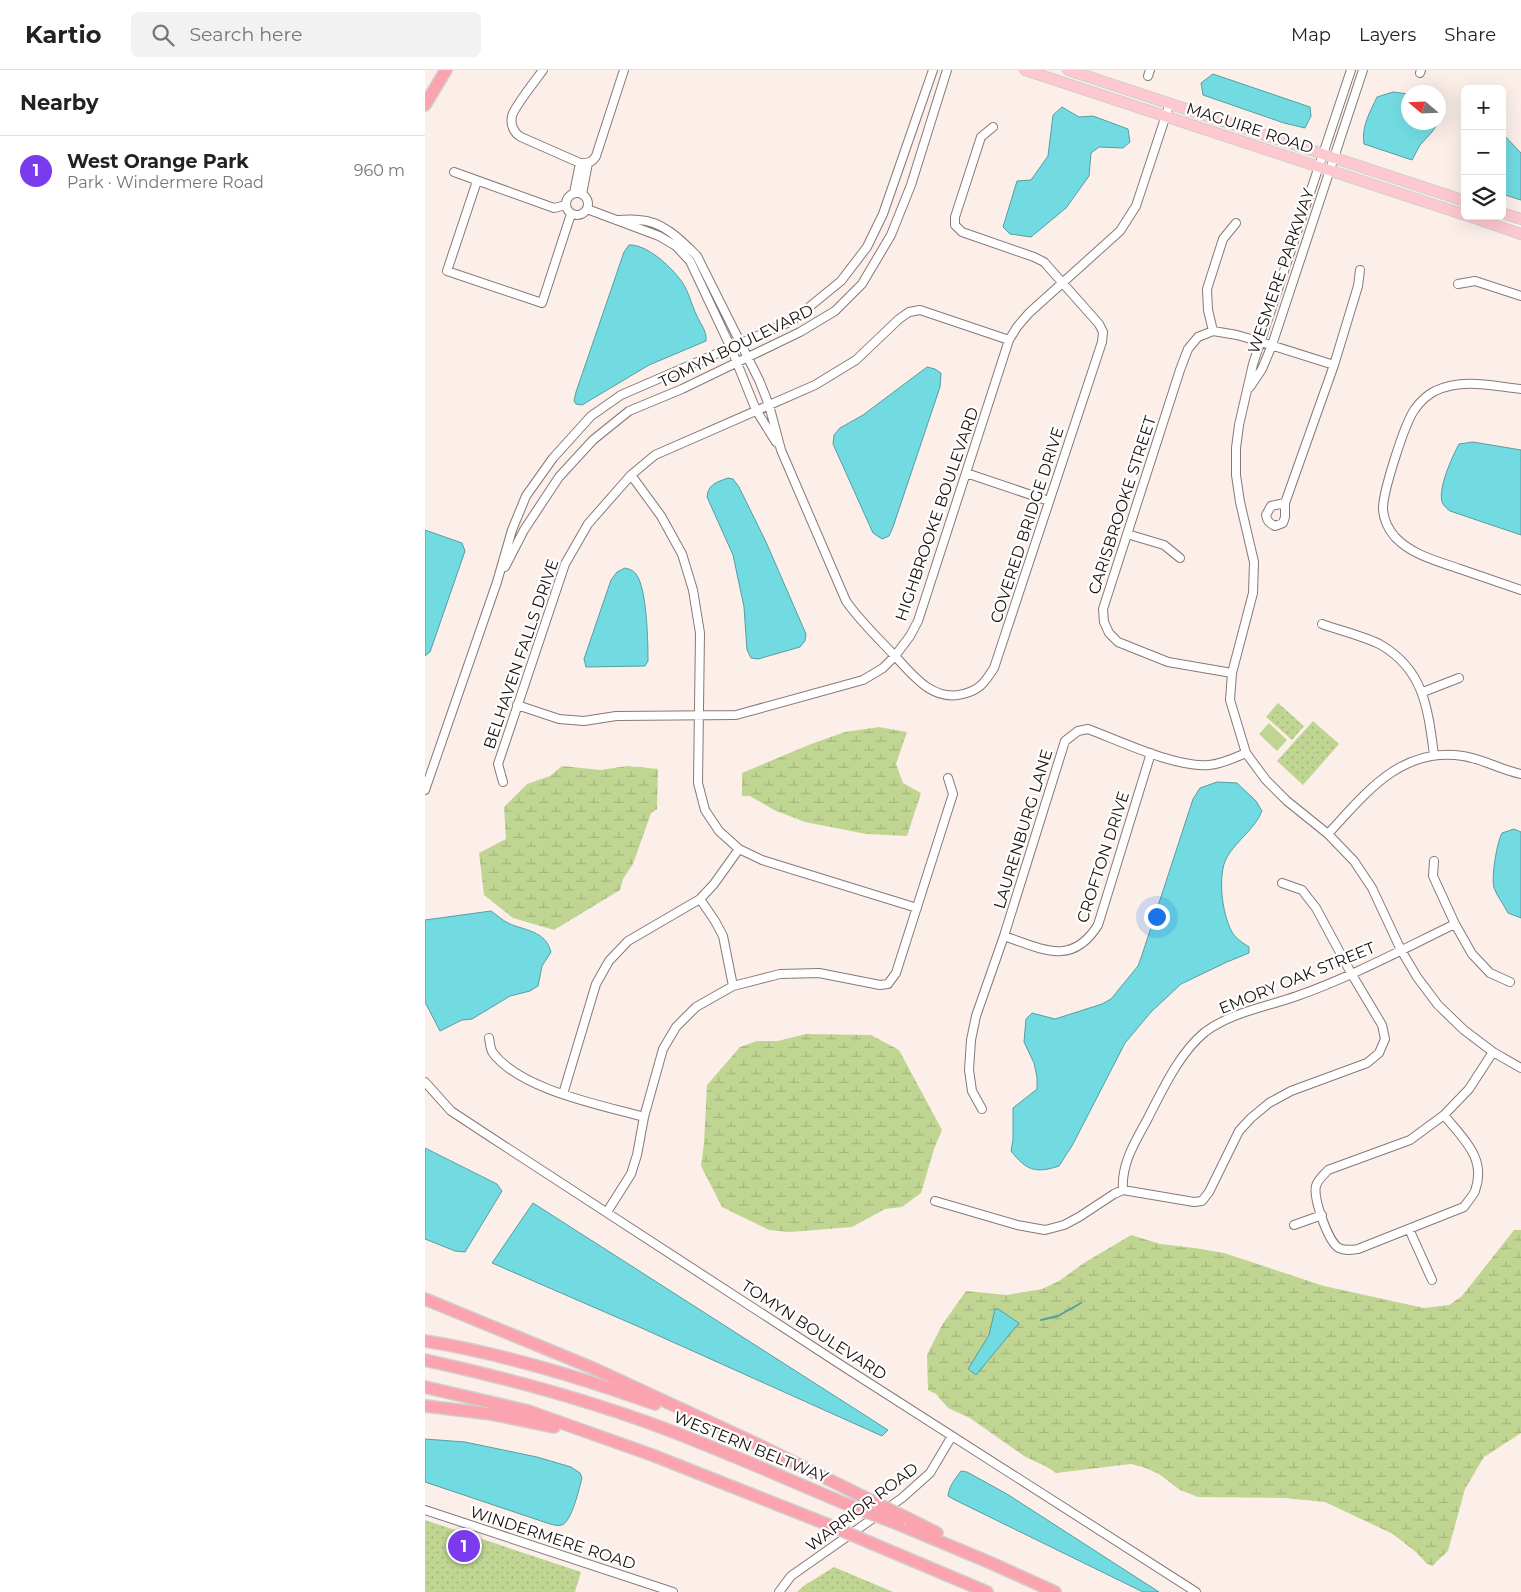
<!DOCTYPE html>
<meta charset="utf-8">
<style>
:root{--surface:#fff;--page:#f2f2f2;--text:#222;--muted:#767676;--line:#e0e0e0;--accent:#7c3aed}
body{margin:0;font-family:Montserrat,sans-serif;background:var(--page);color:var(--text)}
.controls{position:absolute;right:15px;top:15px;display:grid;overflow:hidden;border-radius:8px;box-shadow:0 5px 20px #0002}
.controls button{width:45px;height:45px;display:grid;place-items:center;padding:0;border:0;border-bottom:1px solid var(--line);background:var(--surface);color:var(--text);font:25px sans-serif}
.compass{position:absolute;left:976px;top:15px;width:45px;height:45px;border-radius:50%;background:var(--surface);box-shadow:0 5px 20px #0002;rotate:289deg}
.you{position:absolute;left:731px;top:846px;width:18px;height:18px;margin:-12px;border:4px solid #fff;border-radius:50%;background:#1a73e8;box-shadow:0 0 0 8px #1a73e833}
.badge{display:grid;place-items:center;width:32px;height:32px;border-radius:50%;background:var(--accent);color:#fff;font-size:16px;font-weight:700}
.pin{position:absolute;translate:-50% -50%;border:2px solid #fff;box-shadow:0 1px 5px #0006}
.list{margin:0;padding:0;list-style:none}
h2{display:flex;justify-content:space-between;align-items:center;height:65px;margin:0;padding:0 20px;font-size:21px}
h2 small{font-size:16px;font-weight:400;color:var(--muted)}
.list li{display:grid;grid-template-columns:32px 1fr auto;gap:15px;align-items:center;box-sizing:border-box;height:70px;padding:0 20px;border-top:1px solid var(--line)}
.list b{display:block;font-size:19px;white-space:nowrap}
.list p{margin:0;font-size:16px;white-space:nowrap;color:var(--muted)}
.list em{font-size:16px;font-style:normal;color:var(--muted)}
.icon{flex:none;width:28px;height:28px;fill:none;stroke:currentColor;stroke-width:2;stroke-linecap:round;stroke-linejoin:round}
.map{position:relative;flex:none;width:1096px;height:1522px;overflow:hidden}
header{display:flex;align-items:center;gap:30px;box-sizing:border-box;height:70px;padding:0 25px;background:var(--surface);border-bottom:1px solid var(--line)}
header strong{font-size:24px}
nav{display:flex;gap:28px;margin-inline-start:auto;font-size:18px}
.search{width:350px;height:45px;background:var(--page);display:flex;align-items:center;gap:12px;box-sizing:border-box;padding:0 18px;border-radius:8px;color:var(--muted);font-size:19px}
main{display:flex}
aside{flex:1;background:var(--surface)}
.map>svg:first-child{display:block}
</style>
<header>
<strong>Kartio</strong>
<div class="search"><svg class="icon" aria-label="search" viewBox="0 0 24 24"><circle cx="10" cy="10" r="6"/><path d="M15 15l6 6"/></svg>Search here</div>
<nav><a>Map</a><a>Layers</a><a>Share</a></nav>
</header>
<main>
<aside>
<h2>Nearby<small></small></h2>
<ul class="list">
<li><span class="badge">1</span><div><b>West Orange Park</b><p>Park · Windermere Road</p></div><em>960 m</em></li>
</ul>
</aside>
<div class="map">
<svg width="1096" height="1522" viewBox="0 0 1096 1522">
<defs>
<pattern id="grass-dots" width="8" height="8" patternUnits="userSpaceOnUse" patternTransform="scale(1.25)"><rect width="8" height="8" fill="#c0d592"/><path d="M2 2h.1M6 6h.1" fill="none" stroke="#a4b67d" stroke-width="1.8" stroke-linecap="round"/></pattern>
<pattern id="wetland-marsh" width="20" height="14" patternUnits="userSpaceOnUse" patternTransform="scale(1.25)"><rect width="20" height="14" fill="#c0d592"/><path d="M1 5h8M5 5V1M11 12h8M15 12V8" fill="none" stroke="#a4b67d"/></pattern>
</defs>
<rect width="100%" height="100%" fill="#fcefe9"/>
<path fill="url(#grass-dots)" d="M853 633 879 656 867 670 841 647Z
M888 651 914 674 878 715 852 691Z
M0 1450 156 1502 150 1522H0Z
M409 1497 468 1522H372L380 1515Z"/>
<path fill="url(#wetland-marsh)" d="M454 657 482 662 471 694 478 713 496 723 482 766 441 764 380 752 349 740 325 726H317V703L386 674 420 662Z
M137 696 176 700 202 696 233 699 232 739 226 743 208 794 198 809 195 820 129 860 88 848 59 825 54 783 81 769 79 737 102 714 125 706Z
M381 964 446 965 474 980 517 1060 509 1079 496 1123 477 1137 460 1139 427 1157 365 1162 344 1160 297 1137 276 1096 279 1073 282 1015 315 977 332 971H353Z
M1089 1160H1096V1363L1059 1387 1040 1419 1023 1481 1007 1496 1001 1493 992 1483 968 1464 900 1432 860 1428 773 1427 755 1420 734 1404 718 1397 706 1394 631 1403 622 1397 599 1386 545 1348 523 1338 511 1324 503 1320 502 1285 517 1255 541 1221 582 1225 617 1219 634 1211 659 1193 706 1165 735 1174 770 1178 799 1183 899 1216 999 1238 1024 1235 1037 1226Z"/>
<path fill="#c0d592" d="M844 653 862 670 852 681 834 664Z"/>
<path fill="#72dae1" stroke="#569ea2" d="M788 4 885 37 886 46 880 58 859 53 778 25 776 13Z
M968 22 983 24 984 52 1013 53 1007 62 995 75 987 90 939 74C936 57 945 42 952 27Z
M637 37 654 47 668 46 703 59 705 72 698 78 674 77 666 83 664 106 641 138 606 167 585 164 578 157 592 111 606 110 623 86 628 45Z
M1077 63 1096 83V130L1077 124Z
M204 175C221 174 244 195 254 208 263 218 266 234 272 246 276 255 282 261 281 271L224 295 157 335 151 334 149 331 151 322 199 182Z
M502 297 510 299 516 303 515 317 468 457 464 466 457 469 448 463 408 374 409 365 415 358 438 345Z
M1048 372 1096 380V465L1025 441C1022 439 1018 435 1017 432 1013 418 1027 387 1034 374Z
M303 408 308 409 314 417 341 472 381 564 380 571 375 577 333 589 326 588 322 580 319 537 308 485 282 427C283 414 292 412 303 408Z
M0 460 37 473 40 481 5 582 0 586Z
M200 498C204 499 208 500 211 504 222 518 223 572 223 591L220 596 161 597 159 589 186 510 192 502Z
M792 712 812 713 831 731 837 741C830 759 812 770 802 787 792 805 797 844 807 862 810 868 818 873 824 877V883L802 892 756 914 726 942 700 973 648 1074 634 1096C610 1104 601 1100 586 1081L588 1070V1038L612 1019V1007L609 993 599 972 601 949 607 943 630 949 677 934 686 929 713 896 717 885 768 729 775 718Z
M1089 759 1096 762V848L1083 843C1079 835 1072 826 1069 818 1066 807 1072 772 1077 763Z
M66 841C72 845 77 850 83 853 100 861 120 860 126 882L117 896 113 916 105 921 85 926 47 949 37 950 15 961 0 932V850Z
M0 1078 72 1114 77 1121 40 1182 30 1181 0 1169Z
M108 1133 463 1360 457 1366 212 1256 67 1193Z
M570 1239H573L594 1253 551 1305 543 1299 564 1265Z
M0 1369 40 1372 112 1387 146 1397 155 1403 157 1408C154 1419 147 1451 137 1455 133 1456 129 1455 125 1454L0 1412Z
M536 1401 542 1402 582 1424 734 1522H718L528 1429 523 1426C524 1416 530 1409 536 1401Z"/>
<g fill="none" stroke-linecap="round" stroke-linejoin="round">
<path stroke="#569ea2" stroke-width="2" d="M616 1250 633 1246 656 1233"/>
<g stroke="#867a75" stroke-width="10">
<path id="minor" d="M118 0C111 10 89 37 87 46 85 55 89 63 96 67L155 93C163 93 167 93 171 86L199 0
M926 0 828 294 814 355 811 378V405L815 432 829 492 828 523 807 603 805 630 821 683 841 710 862 731 903 764 929 791 947 818 976 880 992 907 1013 935 1039 960 1068 982 1096 998
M995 3 996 0
M723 6 725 0
M29 102 129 138 141 135
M52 111 22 201 117 233 146 144
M141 134a11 11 0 1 1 22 0a11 11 0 1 1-22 0Z
M149 123 155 93
M157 124 163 93
M162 139 234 166 251 176 265 191 306 278 331 340 351 372
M191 150C198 150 206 149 214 150 238 151 257 171 272 186L334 310 344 335 356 380 421 531C435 551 452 567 469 585 488 605 507 632 538 624 555 620 560 612 569 598L677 272 678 262 674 254 619 192 609 187 537 162 530 155V147L556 67 568 57
M1033 214 1050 211 1096 226
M788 261 783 240 782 219 798 169 811 153
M825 317 837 299 847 275 938 0
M1096 319C1067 316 1038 308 1010 321 1002 325 995 332 990 339 980 352 957 424 958 440 959 450 963 459 970 467 987 485 1012 491 1035 499 1055 506 1076 513 1096 520
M541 403 624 431
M206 405 236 446 257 484 268 520 275 563 273 713 280 740 294 761 314 779 337 790 492 838
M860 433V447L858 453 850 456C844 453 842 451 841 445L846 436 860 433 909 295 933 216 935 200
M702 464 739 475 755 488
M80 497 99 460 134 407 168 370 204 341 257 319 375 262 410 241 437 214 466 165 486 115 522 0
M897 554C913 560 942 567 956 575 999 600 1003 639 1009 685
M807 603 743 592 693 572 684 563 679 552 678 539 755 300 763 279 773 267 788 261 812 265 836 272 909 295
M998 622 1034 608
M92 635 134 649 159 651 191 646 311 645 438 610 458 598 470 586 485 566 493 551 584 270 592 257 604 243 695 161 711 136 745 33
M78 712 73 694 140 494 163 454 206 405 230 385 390 315 431 290 474 249 484 242 495 240 584 270
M0 720 72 512 87 460 101 426 128 388 166 346 196 325 367 251 416 211 442 177 458 144 508 0
M903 764C940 724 976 676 1038 686 1058 689 1076 700 1096 704
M1009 791 1008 806 1030 854 1047 884 1065 903 1085 912
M275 829 290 851 298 866 308 916
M579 866C617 879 647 897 673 855L726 683
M64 968C65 972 65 979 68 983 96 1020 176 1035 219 1047
M0 1012 26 1041 64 1066 413 1293 771 1522
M138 1024 171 914 184 891 203 871 275 829 289 814 314 779
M557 1039 547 1021 544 1000 546 970 551 946 579 866 640 671 653 661 663 659C695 671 751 698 784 695 797 694 809 688 821 683
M1019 1045C1038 1069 1062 1088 1050 1121 1048 1126 1042 1132 1039 1137L933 1179C926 1180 920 1181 914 1178 903 1172 888 1128 891 1116 893 1109 899 1105 903 1100L985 1070 1019 1045 1044 1019 1068 982
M698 1120C696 1094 710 1072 722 1050 737 1021 754 983 780 962 807 942 841 937 872 926 926 907 978 879 1030 854
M510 1131 592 1155 620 1160 639 1155 654 1147 689 1124 698 1120 769 1132 777 1131 784 1122 814 1061 826 1048 844 1033 866 1021 942 993 954 983 960 969 957 955 926 903 891 838 877 820 857 813
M182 1142 206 1104 212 1085 219 1047 238 979 251 957 271 937 308 916 355 904 394 903 455 915 463 914 471 903 528 724 523 708
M869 1155 897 1145
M984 1159 1007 1210
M0 1440 248 1522
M354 1522 366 1506 477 1428 505 1403 527 1366"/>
</g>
<g stroke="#d0cfcf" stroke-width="12">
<path id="major" d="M600 0 1040 145
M643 0 1040 131
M1077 143 1096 149
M1044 146 1096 164"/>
</g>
<g stroke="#d0cfcf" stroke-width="14">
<path id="highway" d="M0 35 21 0
M0 1229 170 1299 332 1374 453 1434
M0 1271C79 1284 155 1307 230 1334
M0 1290C77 1307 153 1327 227 1354 296 1379 363 1410 431 1438
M0 1317 103 1341 227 1385 404 1455
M0 1336 66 1344 129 1357
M484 1449 512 1463
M473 1454 566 1493 630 1522
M446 1473 562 1522"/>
</g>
<use href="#minor" stroke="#fff" stroke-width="8"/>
<use href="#major" stroke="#fdc8d0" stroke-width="10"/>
<use href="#highway" stroke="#fca3b0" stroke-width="11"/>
<g stroke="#d0cfcf" stroke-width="14" stroke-linecap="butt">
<path id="highway-bridge" d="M453 1434 484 1449
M431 1438 473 1454
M404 1455 446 1473"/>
</g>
<use href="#highway-bridge" stroke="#fca3b0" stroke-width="11"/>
</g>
<g text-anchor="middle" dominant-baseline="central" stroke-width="4.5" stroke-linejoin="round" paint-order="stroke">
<g font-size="16" fill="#16110f" stroke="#fff">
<text transform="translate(825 58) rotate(18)">MAGUIRE ROAD</text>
<text transform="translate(856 201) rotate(-71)">WESMERE PARKWAY</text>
<text transform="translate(311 276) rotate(-26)">TOMYN BOULEVARD</text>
<text transform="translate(697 435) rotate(-72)">CARISBROOKE STREET</text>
<text transform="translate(512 444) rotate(-71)">HIGHBROOKE BOULEVARD</text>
<text transform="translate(602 455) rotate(-72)">COVERED BRIDGE DRIVE</text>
<text transform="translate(96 584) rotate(-71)">BELHAVEN FALLS DRIVE</text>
<text transform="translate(598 759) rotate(-73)">LAURENBURG LANE</text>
<text transform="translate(678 787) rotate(-72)">CROFTON DRIVE</text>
<text transform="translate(872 908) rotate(-22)">EMORY OAK STREET</text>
<text transform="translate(389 1260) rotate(33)">TOMYN BOULEVARD</text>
<text transform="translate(326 1377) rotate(22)">WESTERN BELTWAY</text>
<text transform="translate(437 1437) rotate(-37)">WARRIOR ROAD</text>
<text transform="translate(128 1468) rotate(18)">WINDERMERE ROAD</text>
</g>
</g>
</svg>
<div class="controls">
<button>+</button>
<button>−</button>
<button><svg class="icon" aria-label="layers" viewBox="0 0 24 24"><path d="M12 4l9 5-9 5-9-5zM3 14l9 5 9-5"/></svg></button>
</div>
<svg class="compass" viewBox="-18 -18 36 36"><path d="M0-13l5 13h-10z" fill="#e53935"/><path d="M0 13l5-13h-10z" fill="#767676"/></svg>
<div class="you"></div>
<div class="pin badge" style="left:39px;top:1476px">1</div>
</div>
</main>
